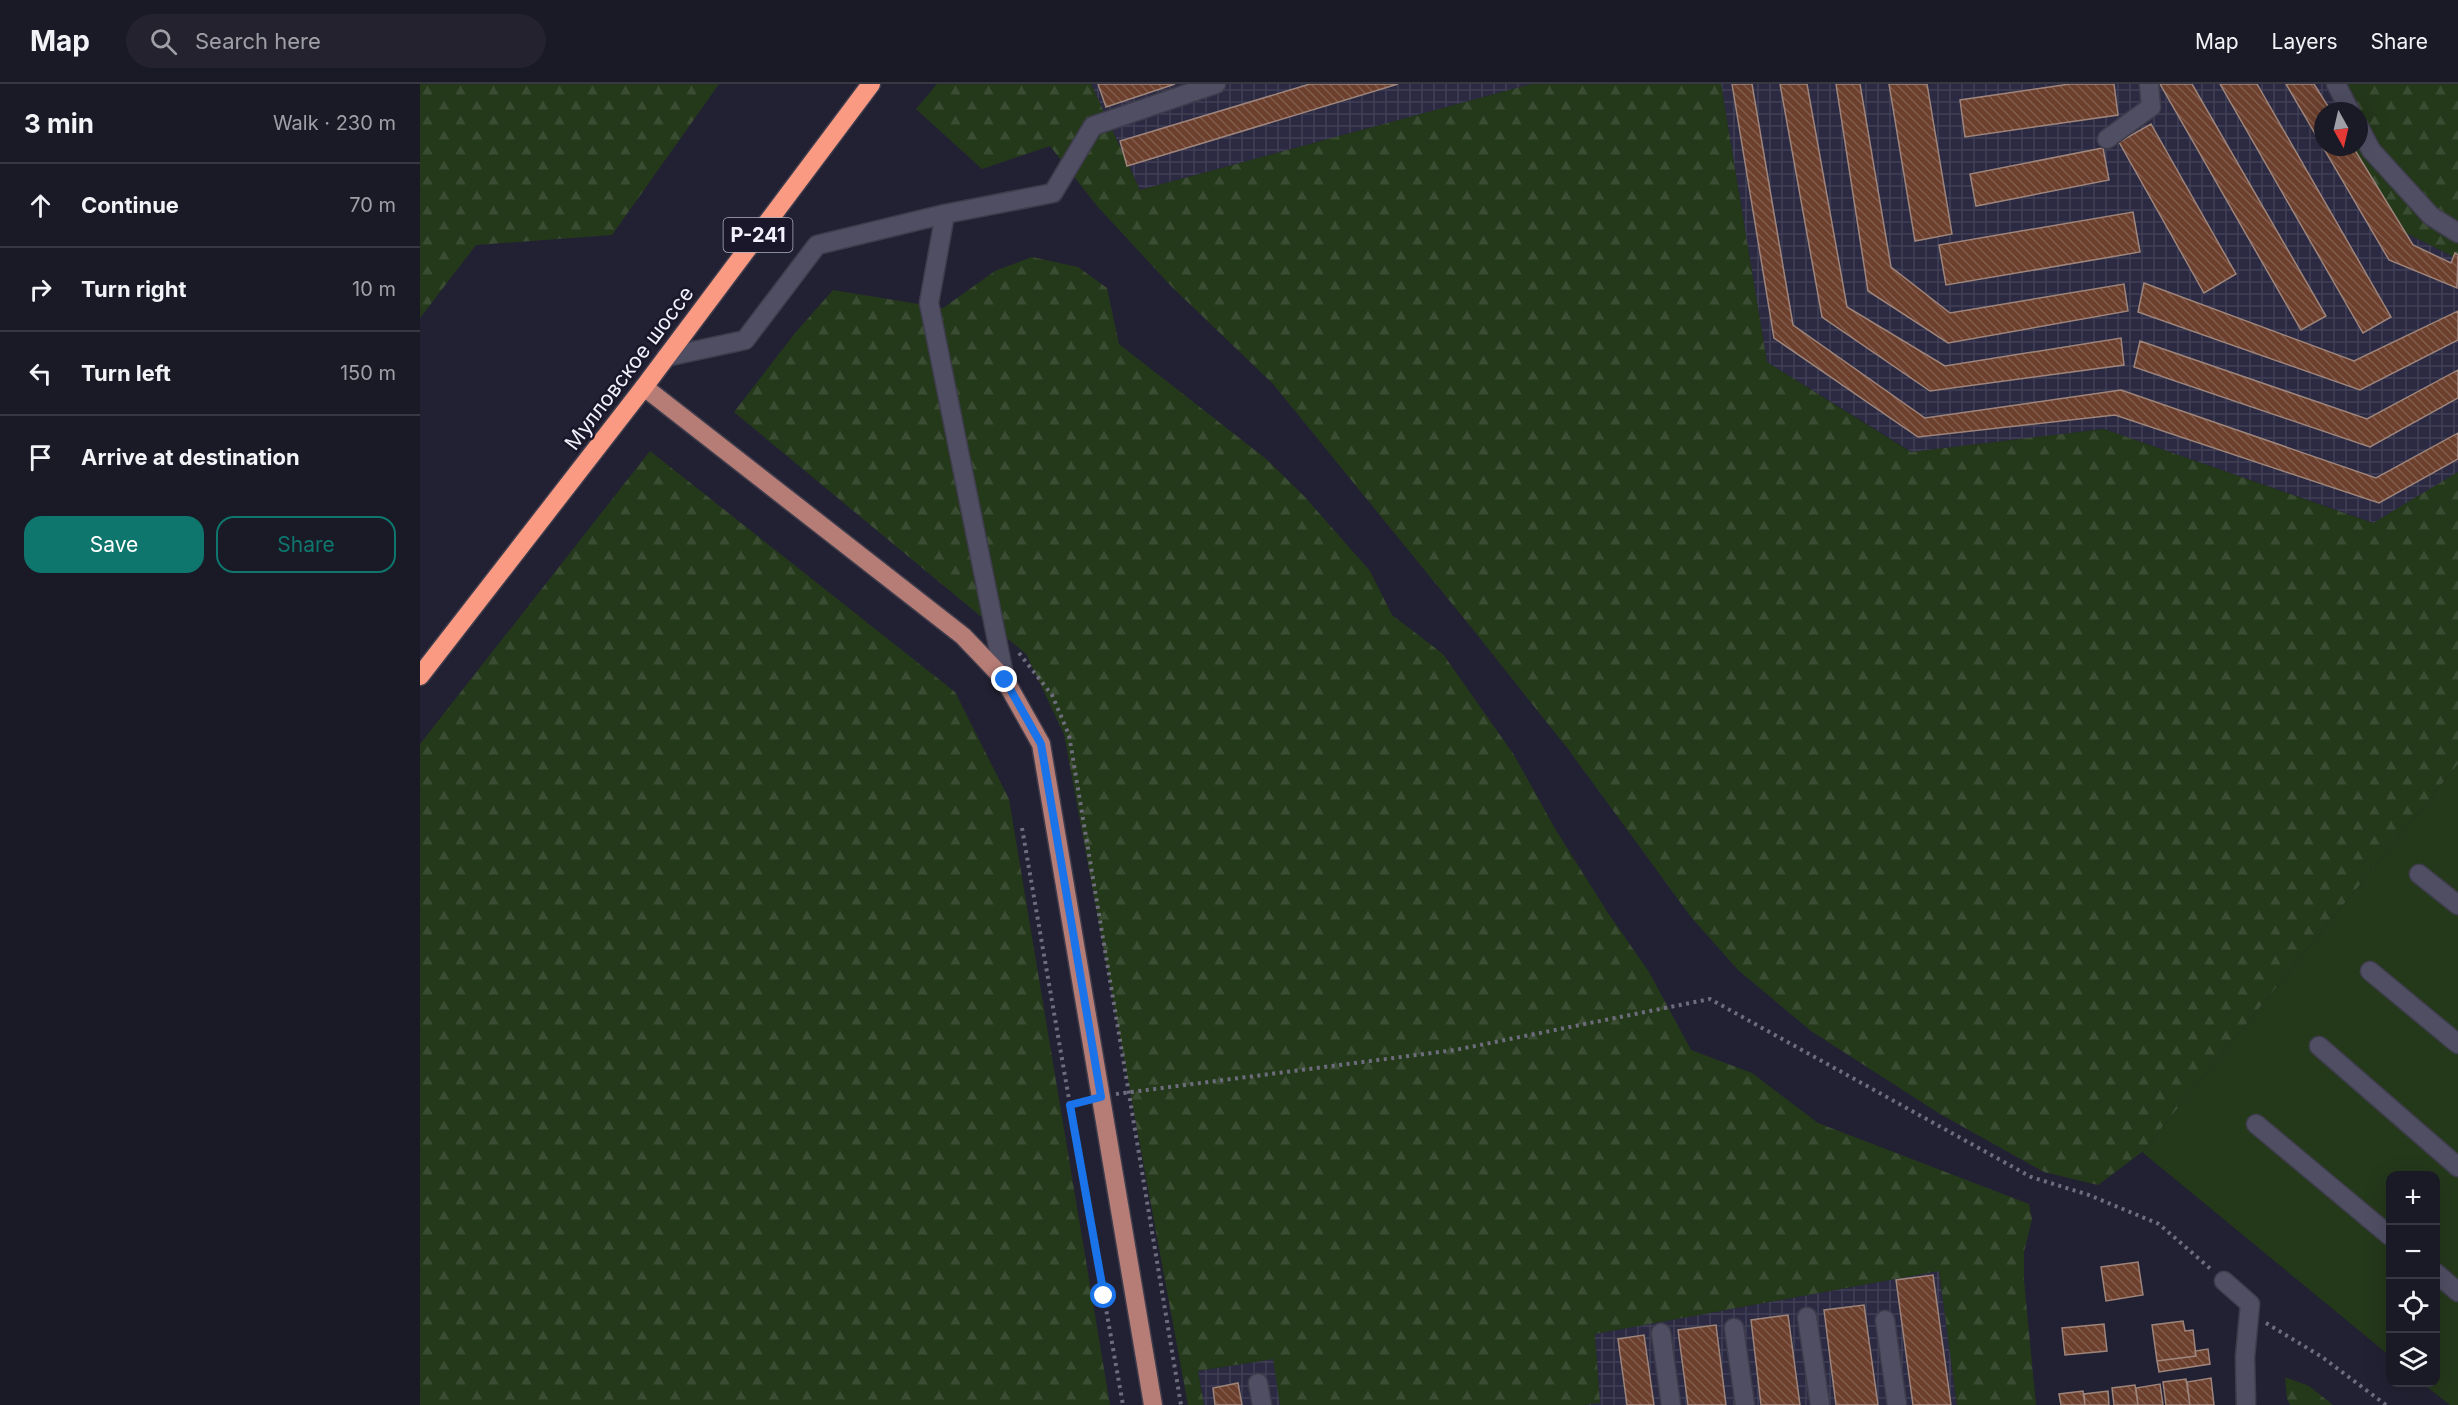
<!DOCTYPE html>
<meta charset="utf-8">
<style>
:root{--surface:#1a1926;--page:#23222e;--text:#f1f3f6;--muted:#9fa0a7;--line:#383843;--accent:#0f766e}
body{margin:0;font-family:Inter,sans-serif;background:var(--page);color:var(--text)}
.controls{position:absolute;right:18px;bottom:18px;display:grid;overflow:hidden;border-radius:12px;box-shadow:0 6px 24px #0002}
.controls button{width:54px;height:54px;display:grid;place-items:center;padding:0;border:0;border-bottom:2px solid var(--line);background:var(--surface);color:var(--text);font:30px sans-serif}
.compass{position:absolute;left:1894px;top:18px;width:54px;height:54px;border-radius:50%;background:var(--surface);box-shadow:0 6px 24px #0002;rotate:172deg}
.stop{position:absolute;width:18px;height:18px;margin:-14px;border:4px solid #1a73e8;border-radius:50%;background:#fff}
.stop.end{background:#1a73e8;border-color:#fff;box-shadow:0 2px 6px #0008}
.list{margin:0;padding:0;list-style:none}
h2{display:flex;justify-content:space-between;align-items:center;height:78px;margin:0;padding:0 24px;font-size:26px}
h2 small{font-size:20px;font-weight:400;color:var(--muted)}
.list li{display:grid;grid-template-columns:39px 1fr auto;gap:18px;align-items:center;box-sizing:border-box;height:84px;padding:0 24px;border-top:2px solid var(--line)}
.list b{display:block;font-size:22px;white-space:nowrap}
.list em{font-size:20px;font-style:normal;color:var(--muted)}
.actions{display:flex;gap:12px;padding:18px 24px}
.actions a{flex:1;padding:14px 0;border:2px solid var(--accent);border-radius:18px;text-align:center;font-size:21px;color:var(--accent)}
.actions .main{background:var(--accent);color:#fff}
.icon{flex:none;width:33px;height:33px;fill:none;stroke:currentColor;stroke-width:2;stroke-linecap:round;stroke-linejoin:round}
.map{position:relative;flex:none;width:2038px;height:1321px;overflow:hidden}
header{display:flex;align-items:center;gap:36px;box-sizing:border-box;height:84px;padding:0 30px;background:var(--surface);border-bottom:2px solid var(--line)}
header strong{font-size:28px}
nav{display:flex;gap:33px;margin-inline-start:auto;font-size:21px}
.search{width:420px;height:54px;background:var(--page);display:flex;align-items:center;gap:15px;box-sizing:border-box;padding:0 21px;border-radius:33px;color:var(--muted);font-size:22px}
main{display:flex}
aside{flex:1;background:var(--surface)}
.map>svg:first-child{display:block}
</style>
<header>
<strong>Map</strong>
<div class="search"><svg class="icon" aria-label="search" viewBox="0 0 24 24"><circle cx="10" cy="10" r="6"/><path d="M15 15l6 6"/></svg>Search here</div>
<nav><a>Map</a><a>Layers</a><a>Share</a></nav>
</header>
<main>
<aside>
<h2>3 min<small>Walk · 230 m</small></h2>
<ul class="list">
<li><svg class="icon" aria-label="ahead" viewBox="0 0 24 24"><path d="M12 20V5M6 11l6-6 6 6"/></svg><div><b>Continue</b></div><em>70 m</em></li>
<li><svg class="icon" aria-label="right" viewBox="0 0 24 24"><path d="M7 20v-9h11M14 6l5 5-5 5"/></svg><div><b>Turn right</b></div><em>10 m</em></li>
<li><svg class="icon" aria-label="left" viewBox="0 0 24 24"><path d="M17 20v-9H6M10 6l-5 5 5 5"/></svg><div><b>Turn left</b></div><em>150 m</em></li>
<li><svg class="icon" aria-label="arrive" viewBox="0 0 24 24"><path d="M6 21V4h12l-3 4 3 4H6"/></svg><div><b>Arrive at destination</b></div></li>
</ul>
<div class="actions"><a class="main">Save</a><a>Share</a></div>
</aside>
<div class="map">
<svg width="2038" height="1321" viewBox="0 0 2038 1321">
<defs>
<pattern id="industrial-grid" width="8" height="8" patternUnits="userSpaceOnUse" patternTransform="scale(1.5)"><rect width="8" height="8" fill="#2b2a42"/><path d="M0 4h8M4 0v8" fill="none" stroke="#403f55"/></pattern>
<pattern id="forest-firs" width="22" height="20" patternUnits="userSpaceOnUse" patternTransform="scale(1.5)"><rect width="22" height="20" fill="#24381a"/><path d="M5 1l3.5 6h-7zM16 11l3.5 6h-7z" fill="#3a4c31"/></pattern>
<pattern id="building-back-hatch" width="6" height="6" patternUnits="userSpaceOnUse" patternTransform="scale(1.5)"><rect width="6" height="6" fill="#6d402e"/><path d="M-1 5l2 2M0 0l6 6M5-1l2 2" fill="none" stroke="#825c4d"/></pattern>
</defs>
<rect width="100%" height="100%" fill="#222133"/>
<path fill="url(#industrial-grid)" d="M671 0H1112L720 106Z
M1301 0H1912L1922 27H1903V63H1934L1945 95 1980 146 2038 175V388L1954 439 1684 345 1492 368 1347 278Z
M1519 1187 1537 1321H1163L1180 1318 1175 1250Z
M854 1275 860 1321H784L778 1287Z"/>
<path fill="#24381a" d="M2038 680V1321H2030L2002 1299 2016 1298V1092H1970V1272L1722 1068Z"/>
<path fill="url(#forest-firs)" d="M0 0H299L192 151 56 161 0 234Z
M517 0H671L720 106 1112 0H1301L1347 278 1491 368 1684 345 1953 439 2038 388V680L1722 1068 1678 1101 1624 1088 1520 1030 1391 947 1318 886 1271 833 1148 665 1055 548 853 300 752 203 677 122 630 62 562 85 496 25Z
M1912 0H2038V175L1980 146 1945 95 1934 63H1939V27H1922Z
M612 173 658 183 687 204 699 260 845 374 884 412 950 487 972 531 1023 570 1094 671 1137 748 1188 829 1229 888 1271 966 1332 989 1398 1039 1609 1120 1612 1135 1604 1168V1196L1616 1321H1537L1519 1187 1175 1250 1180 1319 1163 1321H860L853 1275 778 1287 784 1321H768L644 650 606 570 314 328 376 248 413 206 523 224 575 187Z
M230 367 535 608 589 715 690 1321H0V660Z
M1865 1293 1889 1302 1913 1321H1870L1867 1315Z"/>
<path fill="url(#building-back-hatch)" stroke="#9e857c" stroke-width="1.5" d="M678 0H755L686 23Z
M890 0H978L707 82 700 57Z
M1312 0H1332L1373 241 1505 334 1701 306 1956 394 2038 349V375L1959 419 1695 331 1498 353 1354 254Z
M1360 0H1387L1427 223 1525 282 1701 254 1704 281 1510 307 1402 233Z
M1416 0H1440L1471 183 1530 229 1704 200 1708 227 1528 259 1448 207Z
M1469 0H1507L1532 150 1495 157Z
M1650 0H1694L1698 31 1545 53 1540 16Z
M1740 0H1772L1906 232 1881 246Z
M1800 0H1837L1971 233 1943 249Z
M1866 0H1894L1911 27H1903V63H1933L1993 161 2031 179 2035 169 2038 171 2037 204 1969 176Z
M1731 40 1816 190 1784 209 1699 58Z
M1683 64 1689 96 1556 122 1550 90Z
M1713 128 1720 168 1526 201 1519 161Z
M1724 199 1934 277 2038 227V256L1940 306 1718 228Z
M1720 257 1947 335 2038 286V314L1950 363 1714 283Z
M1718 1178 1723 1211 1686 1217 1681 1183Z
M1513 1191 1531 1321H1493L1476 1196Z
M1444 1221 1458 1321H1416L1404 1226Z
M1368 1231 1380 1321H1341L1331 1236Z
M1763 1237 1765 1247 1773 1246 1776 1272 1737 1277 1732 1241Z
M1684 1240 1687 1267 1645 1271 1642 1244Z
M1296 1241 1306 1321H1268L1258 1246Z
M1224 1251 1234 1321H1207L1198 1255Z
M1788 1265 1790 1280 1739 1288 1737 1277 1776 1272 1775 1267Z
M1791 1294 1794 1321H1770L1767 1298Z
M1766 1295 1770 1321H1746L1743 1298Z
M818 1299 822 1321H795L793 1304Z
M1740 1300 1743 1321H1718L1716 1304Z
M1715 1301 1718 1321H1694L1692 1304Z
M1663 1307 1665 1321H1641L1639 1310Z
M1688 1307 1689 1321H1665L1664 1310Z"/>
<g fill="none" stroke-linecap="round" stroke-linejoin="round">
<g stroke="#3f3d4c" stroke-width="21">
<path id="minor" d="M1916 0 1930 27
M1939 43 1951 66 2011 132 2038 149
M1687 55 1731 23 1729 0
M246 273 325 256 397 161 525 130
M585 596 509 219 525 130 633 109 673 42 796 0
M1999 790 2038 821
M1950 887 2038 960
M1899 962 2038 1083
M1836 1040 1970 1152
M2016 1189 2038 1208
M1804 1197 1830 1220 1825 1273 1826 1321
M1387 1233 1400 1321
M1465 1236 1477 1321
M1314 1244 1325 1321
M1241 1249 1251 1321
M838 1299 842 1321"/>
</g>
<g stroke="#3f3d4c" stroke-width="21">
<path id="major" d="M224 303 543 552 585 596 621 660 733 1321"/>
</g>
<g stroke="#3f3d4c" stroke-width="21">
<path id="highway" d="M0 592 224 303 451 0"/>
</g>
<path stroke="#6e6d7d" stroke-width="4" stroke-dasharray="3 4.5" stroke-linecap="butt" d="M599 569 632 611 649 651 761 1321
M602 744 650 1021
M696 1010 1035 966 1290 915 1611 1093 1669 1111 1739 1140 1793 1187
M665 1017 650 1021 703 1321
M1846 1239 1902 1273 1966 1321"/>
<use href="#minor" stroke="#4f4e63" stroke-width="18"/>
<use href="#major" stroke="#b67c76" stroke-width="18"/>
<use href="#highway" stroke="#fa9a83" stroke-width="18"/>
</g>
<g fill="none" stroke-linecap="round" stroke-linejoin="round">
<path stroke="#1a73e8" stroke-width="8" d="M585 596 621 660 681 1013 650 1021 684 1212"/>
</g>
<g text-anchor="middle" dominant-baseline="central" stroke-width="5" stroke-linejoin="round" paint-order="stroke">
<rect fill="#191729" stroke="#b1b0be" stroke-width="1.5" x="303.5" y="134" width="69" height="34" rx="4.5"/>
<g font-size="20" font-weight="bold" fill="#f2f2fe">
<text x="338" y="151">Р-241</text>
</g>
<g font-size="21" fill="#f2f2fe" stroke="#191729">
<text transform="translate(209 284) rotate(-53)">Мулловское шоссе</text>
</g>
</g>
</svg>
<div class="controls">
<button>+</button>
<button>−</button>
<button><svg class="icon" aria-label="locate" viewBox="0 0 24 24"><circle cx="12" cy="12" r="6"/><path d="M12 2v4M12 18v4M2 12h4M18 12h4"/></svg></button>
<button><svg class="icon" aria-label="layers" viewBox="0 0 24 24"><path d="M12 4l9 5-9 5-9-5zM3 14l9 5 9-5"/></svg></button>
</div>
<svg class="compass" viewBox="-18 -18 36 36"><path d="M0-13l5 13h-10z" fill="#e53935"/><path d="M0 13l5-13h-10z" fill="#9fa0a7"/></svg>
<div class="stop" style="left:684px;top:1212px"></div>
<div class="stop end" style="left:585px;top:596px"></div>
</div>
</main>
